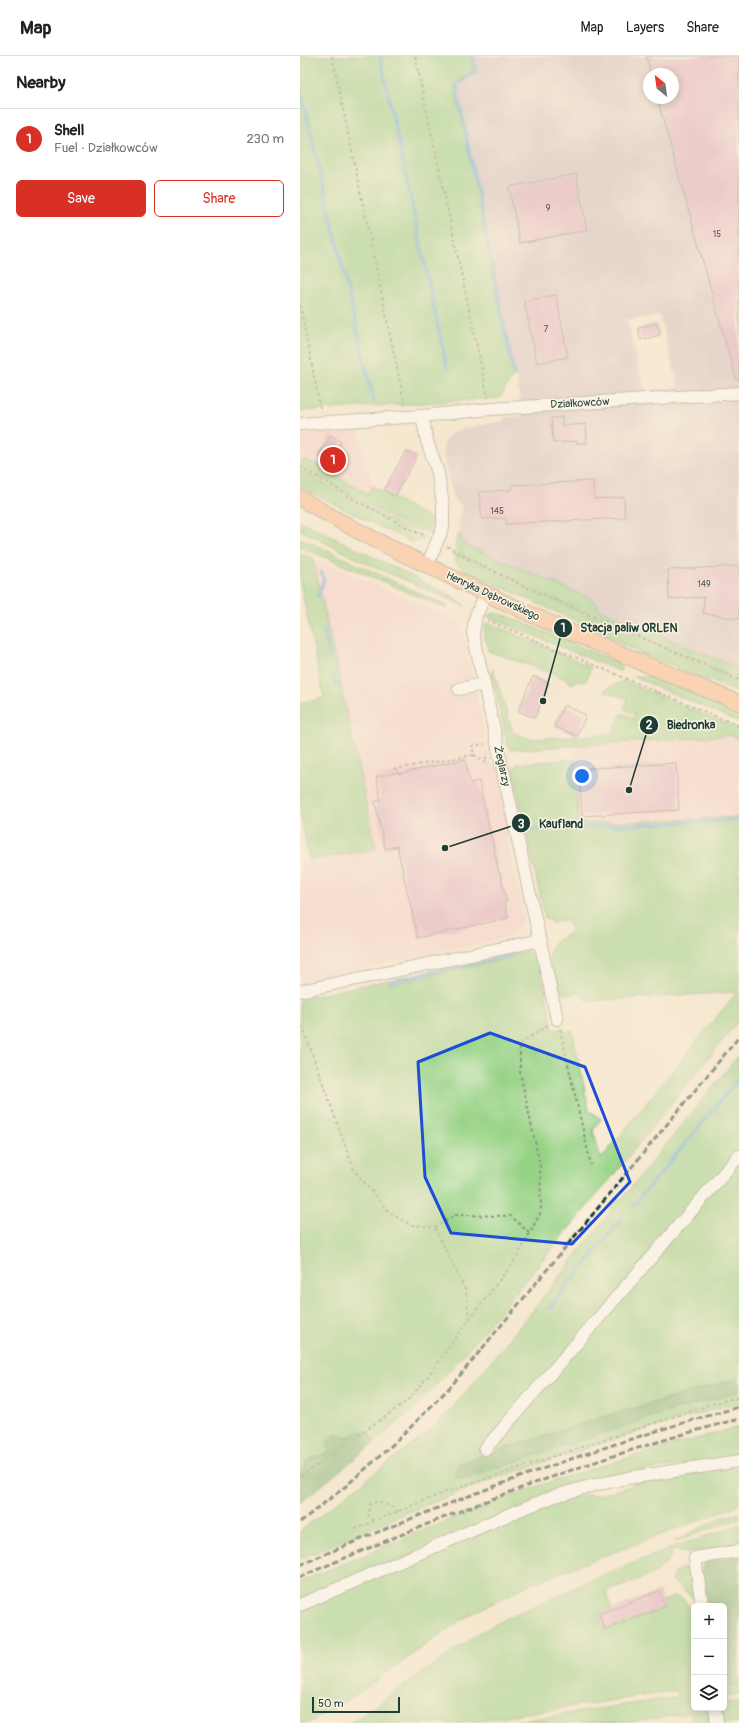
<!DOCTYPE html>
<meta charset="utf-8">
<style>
:root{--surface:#fff;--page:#f2f2f2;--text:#202124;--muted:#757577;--line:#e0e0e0;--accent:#d93025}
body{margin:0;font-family:Pangolin,sans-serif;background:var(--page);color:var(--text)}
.controls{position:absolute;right:12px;bottom:12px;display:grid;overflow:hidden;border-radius:6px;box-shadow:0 2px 10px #0003}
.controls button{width:36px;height:36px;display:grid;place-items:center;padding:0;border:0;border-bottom:1px solid var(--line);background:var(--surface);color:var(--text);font:20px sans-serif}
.compass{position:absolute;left:343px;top:12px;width:36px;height:36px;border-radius:50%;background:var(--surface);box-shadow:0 2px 10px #0003;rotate:331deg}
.scale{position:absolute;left:12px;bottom:10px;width:88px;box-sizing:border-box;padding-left:4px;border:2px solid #1f3d34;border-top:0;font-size:11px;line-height:14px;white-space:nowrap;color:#1f3d34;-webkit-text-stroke:3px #fcf5e5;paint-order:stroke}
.you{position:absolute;left:282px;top:720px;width:14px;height:14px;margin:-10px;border:3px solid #fff;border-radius:50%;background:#1a73e8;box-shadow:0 0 0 6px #1a73e833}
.badge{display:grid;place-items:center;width:26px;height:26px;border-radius:50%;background:var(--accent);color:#fff;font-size:13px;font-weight:700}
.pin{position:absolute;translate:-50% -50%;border:2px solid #fff;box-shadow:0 1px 4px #0006}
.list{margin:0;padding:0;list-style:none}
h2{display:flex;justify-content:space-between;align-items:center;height:52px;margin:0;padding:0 16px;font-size:17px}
h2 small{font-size:13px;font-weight:400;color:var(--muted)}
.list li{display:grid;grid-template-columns:26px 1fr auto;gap:12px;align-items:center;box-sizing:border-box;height:60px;padding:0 16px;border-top:1px solid var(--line)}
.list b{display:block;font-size:15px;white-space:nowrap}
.list p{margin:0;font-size:13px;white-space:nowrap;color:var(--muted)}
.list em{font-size:13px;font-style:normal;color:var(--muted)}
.actions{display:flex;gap:8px;padding:12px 16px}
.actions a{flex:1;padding:9px 0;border:1px solid var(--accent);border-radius:6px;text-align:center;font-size:14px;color:var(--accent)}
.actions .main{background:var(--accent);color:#fff}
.icon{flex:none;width:22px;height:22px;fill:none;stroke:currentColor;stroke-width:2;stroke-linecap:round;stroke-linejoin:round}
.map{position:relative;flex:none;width:439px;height:1667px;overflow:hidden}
header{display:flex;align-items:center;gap:24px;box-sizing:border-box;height:56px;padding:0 20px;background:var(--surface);border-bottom:1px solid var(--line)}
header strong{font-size:19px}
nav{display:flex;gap:22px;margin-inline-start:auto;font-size:14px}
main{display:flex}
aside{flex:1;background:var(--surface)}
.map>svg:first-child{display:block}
</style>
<header>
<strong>Map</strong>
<nav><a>Map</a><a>Layers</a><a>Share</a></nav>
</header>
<main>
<aside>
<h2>Nearby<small></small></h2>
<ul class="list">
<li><span class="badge">1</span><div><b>Shell</b><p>Fuel · Działkowców</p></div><em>230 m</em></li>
</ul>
<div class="actions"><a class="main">Save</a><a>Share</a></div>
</aside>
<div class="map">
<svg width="439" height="1667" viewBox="0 0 439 1667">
<rect width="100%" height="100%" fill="#fcf5e5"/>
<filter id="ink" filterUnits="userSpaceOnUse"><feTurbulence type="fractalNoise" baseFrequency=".025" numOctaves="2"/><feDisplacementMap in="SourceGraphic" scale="8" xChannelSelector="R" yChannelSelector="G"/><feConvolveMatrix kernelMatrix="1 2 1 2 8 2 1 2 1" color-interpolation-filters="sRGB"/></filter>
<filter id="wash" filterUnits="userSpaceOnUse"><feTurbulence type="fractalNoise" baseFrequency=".012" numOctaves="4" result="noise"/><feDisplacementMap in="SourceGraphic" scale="16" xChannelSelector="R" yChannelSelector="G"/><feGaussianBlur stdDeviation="0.9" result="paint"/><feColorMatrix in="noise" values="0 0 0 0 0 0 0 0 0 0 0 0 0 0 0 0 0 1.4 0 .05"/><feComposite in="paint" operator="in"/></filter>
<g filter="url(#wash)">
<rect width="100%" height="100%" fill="#f6e8cf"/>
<path fill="#f7d0cf" d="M58 370 64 397 73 430 69 438 17 409 6 404 0 405V375Z
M13 502 160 565 192 710 273 703V689L432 679 439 683V761L205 771 224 861 211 881 0 926V806L76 793Z"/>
<path fill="#d2bec5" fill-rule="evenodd" d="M172 0H439V613L296 553 298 549 291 543 163 488 158 465 162 450 153 443 143 397 144 387 150 378 160 373 205 365V361L222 360 215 316 154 29 175 13ZM349 18H373V42H349ZM360 260 378 331 345 334 327 264Z"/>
<path fill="#97d387" stroke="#5b885e" d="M0 0H170L173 14 154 29 215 316 200 342 0 355Z
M6 404 17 409 68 438 73 430 132 464 129 476C125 474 119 476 113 473L53 441 0 410V405Z
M0 413 46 440 125 482 119 485 111 486 0 431Z
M0 465 152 540 165 550 66 507 0 474Z
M160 477 163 488 291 543 298 549 297 553 439 613V622L237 535 159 497 155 492 157 480Z
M0 482 147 550 146 552 0 491Z
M152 495 219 529 439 625V637L324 590 303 577 166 515 156 507Z
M0 497 13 502 76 793 9 804 0 755V647L24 642 0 526Z
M194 557 207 560 321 608 322 613 319 615 187 560Z
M189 567 291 611 286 625 273 626 272 628 260 620 188 595V589L184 580 185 569Z
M193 613 213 677 231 683 312 678 322 657 333 662 335 658 324 653 328 643 304 635 306 633 324 625 439 673V683L432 679 210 694 207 686 191 616Z
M336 620 354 621 439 657V666L334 621Z
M274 703 279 768 439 761V964L306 1128 165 1297 115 1352 74 1387V1384L68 1376 48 1381 36 1378 29 1392 31 1394 22 1400 12 1402 4 1415 0 1418V943L88 924 91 928 214 901 213 896C224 894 233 896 238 905L251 961 252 971 256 974 263 972 267 977 272 974 289 1054 301 1063 293 1074 301 1103 437 936 287 945 278 936C254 948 253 916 249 899 252 885 260 883 272 876L266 863 253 867 245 862 213 715 217 708Z
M439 999V1346L329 1379 196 1422 104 1458 0 1503V1475L132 1373 155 1349 239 1247 312 1154 310 1150 317 1141 321 1144Z
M439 1371V1400L316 1419 0 1543V1526C71 1496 143 1465 216 1438 289 1411 364 1392 439 1371Z
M439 1411V1449L230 1528 162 1563 57 1638 14 1664 8 1667H0V1552L241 1450 281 1439H299L330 1430 334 1426Z
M439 1457V1463L373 1486 420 1462Z
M439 1469V1489L387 1497 380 1496 373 1493 368 1505 356 1516 336 1525 310 1533 306 1538 312 1553 299 1558 305 1574 365 1551 363 1545 376 1540 384 1544 394 1557V1652H407L410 1667H385L393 1665 391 1657 328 1667H205L377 1641 376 1635 159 1667H51L181 1576 209 1561 308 1517 377 1490Z
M382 1512H390L395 1544 372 1524 374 1517Z
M424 1627 439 1631V1638L425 1640 426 1647 439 1645V1667H421L419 1652H424Z"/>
<path fill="#79b574" stroke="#4c7954" d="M439 1322V1336L364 1357 162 1423 156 1421V1416L160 1407 293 1364Z
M61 1375 68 1376 74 1384V1387L0 1447V1418L4 1415 7 1405 30 1396 31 1394 28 1391V1384L36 1378 48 1381Z
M439 1500V1631L424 1627V1550H407L402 1513 403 1508 411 1504Z"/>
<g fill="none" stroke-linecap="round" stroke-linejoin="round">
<path stroke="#5faad8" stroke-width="3.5" d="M80 0 147 312
M173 0 176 14 157 29V33L214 320
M0 31 74 346
M18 540C21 531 26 525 21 516
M24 574 29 599
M34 622 36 629
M229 774 439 764
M91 925 211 899
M333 1150 439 1022
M249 1252 322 1163"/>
</g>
<g id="blocks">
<path fill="#e1aac6" d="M346 0H439V323H436L357 42H373V18H351Z
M276 118 287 174 220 187 209 131Z
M256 239 268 301 237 307 224 245Z
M357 267 360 279 341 284 338 272Z
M262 361V370L286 368 287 387H277V385L253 387 251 362Z
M31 379 41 386 29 406 18 400Z
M106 395 117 400 95 440 84 434Z
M293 425 294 443 324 441 325 462 206 468V462L182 463 179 436 211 434V429Z
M439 510V563L403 557 404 541 369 543 368 514Z
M233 620 249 627 235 662 218 655Z
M264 649 286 659 277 680 254 670Z
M165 703 170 727 179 725 199 817H200L207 846H204L208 862 118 882 97 790 85 793 75 745 81 744 76 721 98 716V718Z
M376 707 379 754 282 760 279 713Z
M359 1535 365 1551 305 1574 299 1558Z"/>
</g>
</g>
<g filter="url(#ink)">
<use href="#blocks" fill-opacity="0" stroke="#8a9282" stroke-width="1"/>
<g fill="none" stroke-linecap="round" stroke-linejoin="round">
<g stroke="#8a9282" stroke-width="14">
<path id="minor" d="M122 360 127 385 138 417 143 449V471L127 510
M0 368 122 360 190 353 439 337
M186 538 176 559 173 577 257 963
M159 633 184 628
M0 935 241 884
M185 1393 439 1100
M0 1549 217 1455 255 1440 290 1430 328 1422 439 1405
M402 1550 395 1502 439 1495
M415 1652 417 1667"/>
</g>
<g stroke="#8a9282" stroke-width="17">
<path id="major" d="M0 442C44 469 90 492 137 514 236 563 337 605 439 647"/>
</g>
<path stroke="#8a9282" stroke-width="2" stroke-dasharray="3 3" stroke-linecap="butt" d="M32 0 105 350
M115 0 188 342
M0 249 21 356
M0 411 59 446 118 477 127 479
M147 490 159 498 234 535 439 624
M187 564 439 670
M174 699 186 707V697
M94 713 174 699 172 690 185 688
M0 964 54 1114 88 1155 110 1169 134 1171 166 1235 169 1262
M260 973 291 1109
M134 1171 156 1159 211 1160 229 1177
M0 1421 107 1345 130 1318 153 1285 217 1201 241 1156 240 1109 220 1016V988L248 969
M74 1465 68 1459 70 1448 78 1445 99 1455
M55 1473 146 1436 412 1348 439 1341"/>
<use href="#minor" stroke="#fff" stroke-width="12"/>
<use href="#major" stroke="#fcba8e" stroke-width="15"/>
<path stroke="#1f3d34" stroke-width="3" stroke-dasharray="6 3" stroke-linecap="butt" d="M0 1466 46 1430 99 1383 152 1329 439 981
M0 1509C143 1447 289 1392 439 1351
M0 1521C143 1460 288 1402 439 1363"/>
</g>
</g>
<path d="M0 0H439V1667H0ZM190 977 285 1011 330 1126 272 1188 151 1177 125 1121 118 1006Z" fill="#f6e8cf" fill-opacity=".55" fill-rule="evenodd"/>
<path fill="none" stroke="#1d4ed8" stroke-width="3" stroke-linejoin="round" d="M190 977 285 1011 330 1126 272 1188 151 1177 125 1121 118 1006Z"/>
<g text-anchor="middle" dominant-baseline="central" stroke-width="3" stroke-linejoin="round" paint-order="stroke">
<g font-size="9" fill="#505858">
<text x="248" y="152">9</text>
<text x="417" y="178">15</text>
<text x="246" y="273">7</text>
<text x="197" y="455">145</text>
<text x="404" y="528">149</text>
</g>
<g font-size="11" fill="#1f3d34" stroke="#fcf5e5">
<text transform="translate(280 347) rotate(-3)">Działkowców</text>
<text transform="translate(193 540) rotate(25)">Henryka Dąbrowskiego</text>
<text transform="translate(202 710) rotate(77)">Żeglarzy</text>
</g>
</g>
<path fill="none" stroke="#1f3d34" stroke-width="1.5" d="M243 645L263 572M329 734L349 669M145 792L221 767"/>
<g fill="#1f3d34" stroke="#fcf5e5" stroke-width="1.5">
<circle cx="243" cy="645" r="4"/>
<circle cx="329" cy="734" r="4"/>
<circle cx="145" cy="792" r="4"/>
<circle cx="263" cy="572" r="10"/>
<circle cx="349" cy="669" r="10"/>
<circle cx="221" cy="767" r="10"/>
</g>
<g font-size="12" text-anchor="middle" font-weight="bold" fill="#fff">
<text x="263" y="576">1</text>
<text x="349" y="673">2</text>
<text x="221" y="772">3</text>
</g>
<g font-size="12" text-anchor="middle" font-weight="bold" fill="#1f3d34" stroke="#fcf5e5" stroke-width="3" stroke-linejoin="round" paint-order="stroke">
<text x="329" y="576">Stacja paliw ORLEN</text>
<text x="391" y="673">Biedronka</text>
<text x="261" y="772">Kaufland</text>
</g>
</svg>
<div class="controls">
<button>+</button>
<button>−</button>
<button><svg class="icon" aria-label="layers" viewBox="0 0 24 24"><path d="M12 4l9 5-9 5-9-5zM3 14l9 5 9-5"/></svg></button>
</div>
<svg class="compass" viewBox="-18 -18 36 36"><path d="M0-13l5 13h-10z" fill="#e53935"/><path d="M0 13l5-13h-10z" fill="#757577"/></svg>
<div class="scale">50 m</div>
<div class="you"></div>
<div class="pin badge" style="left:33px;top:404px">1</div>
</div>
</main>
